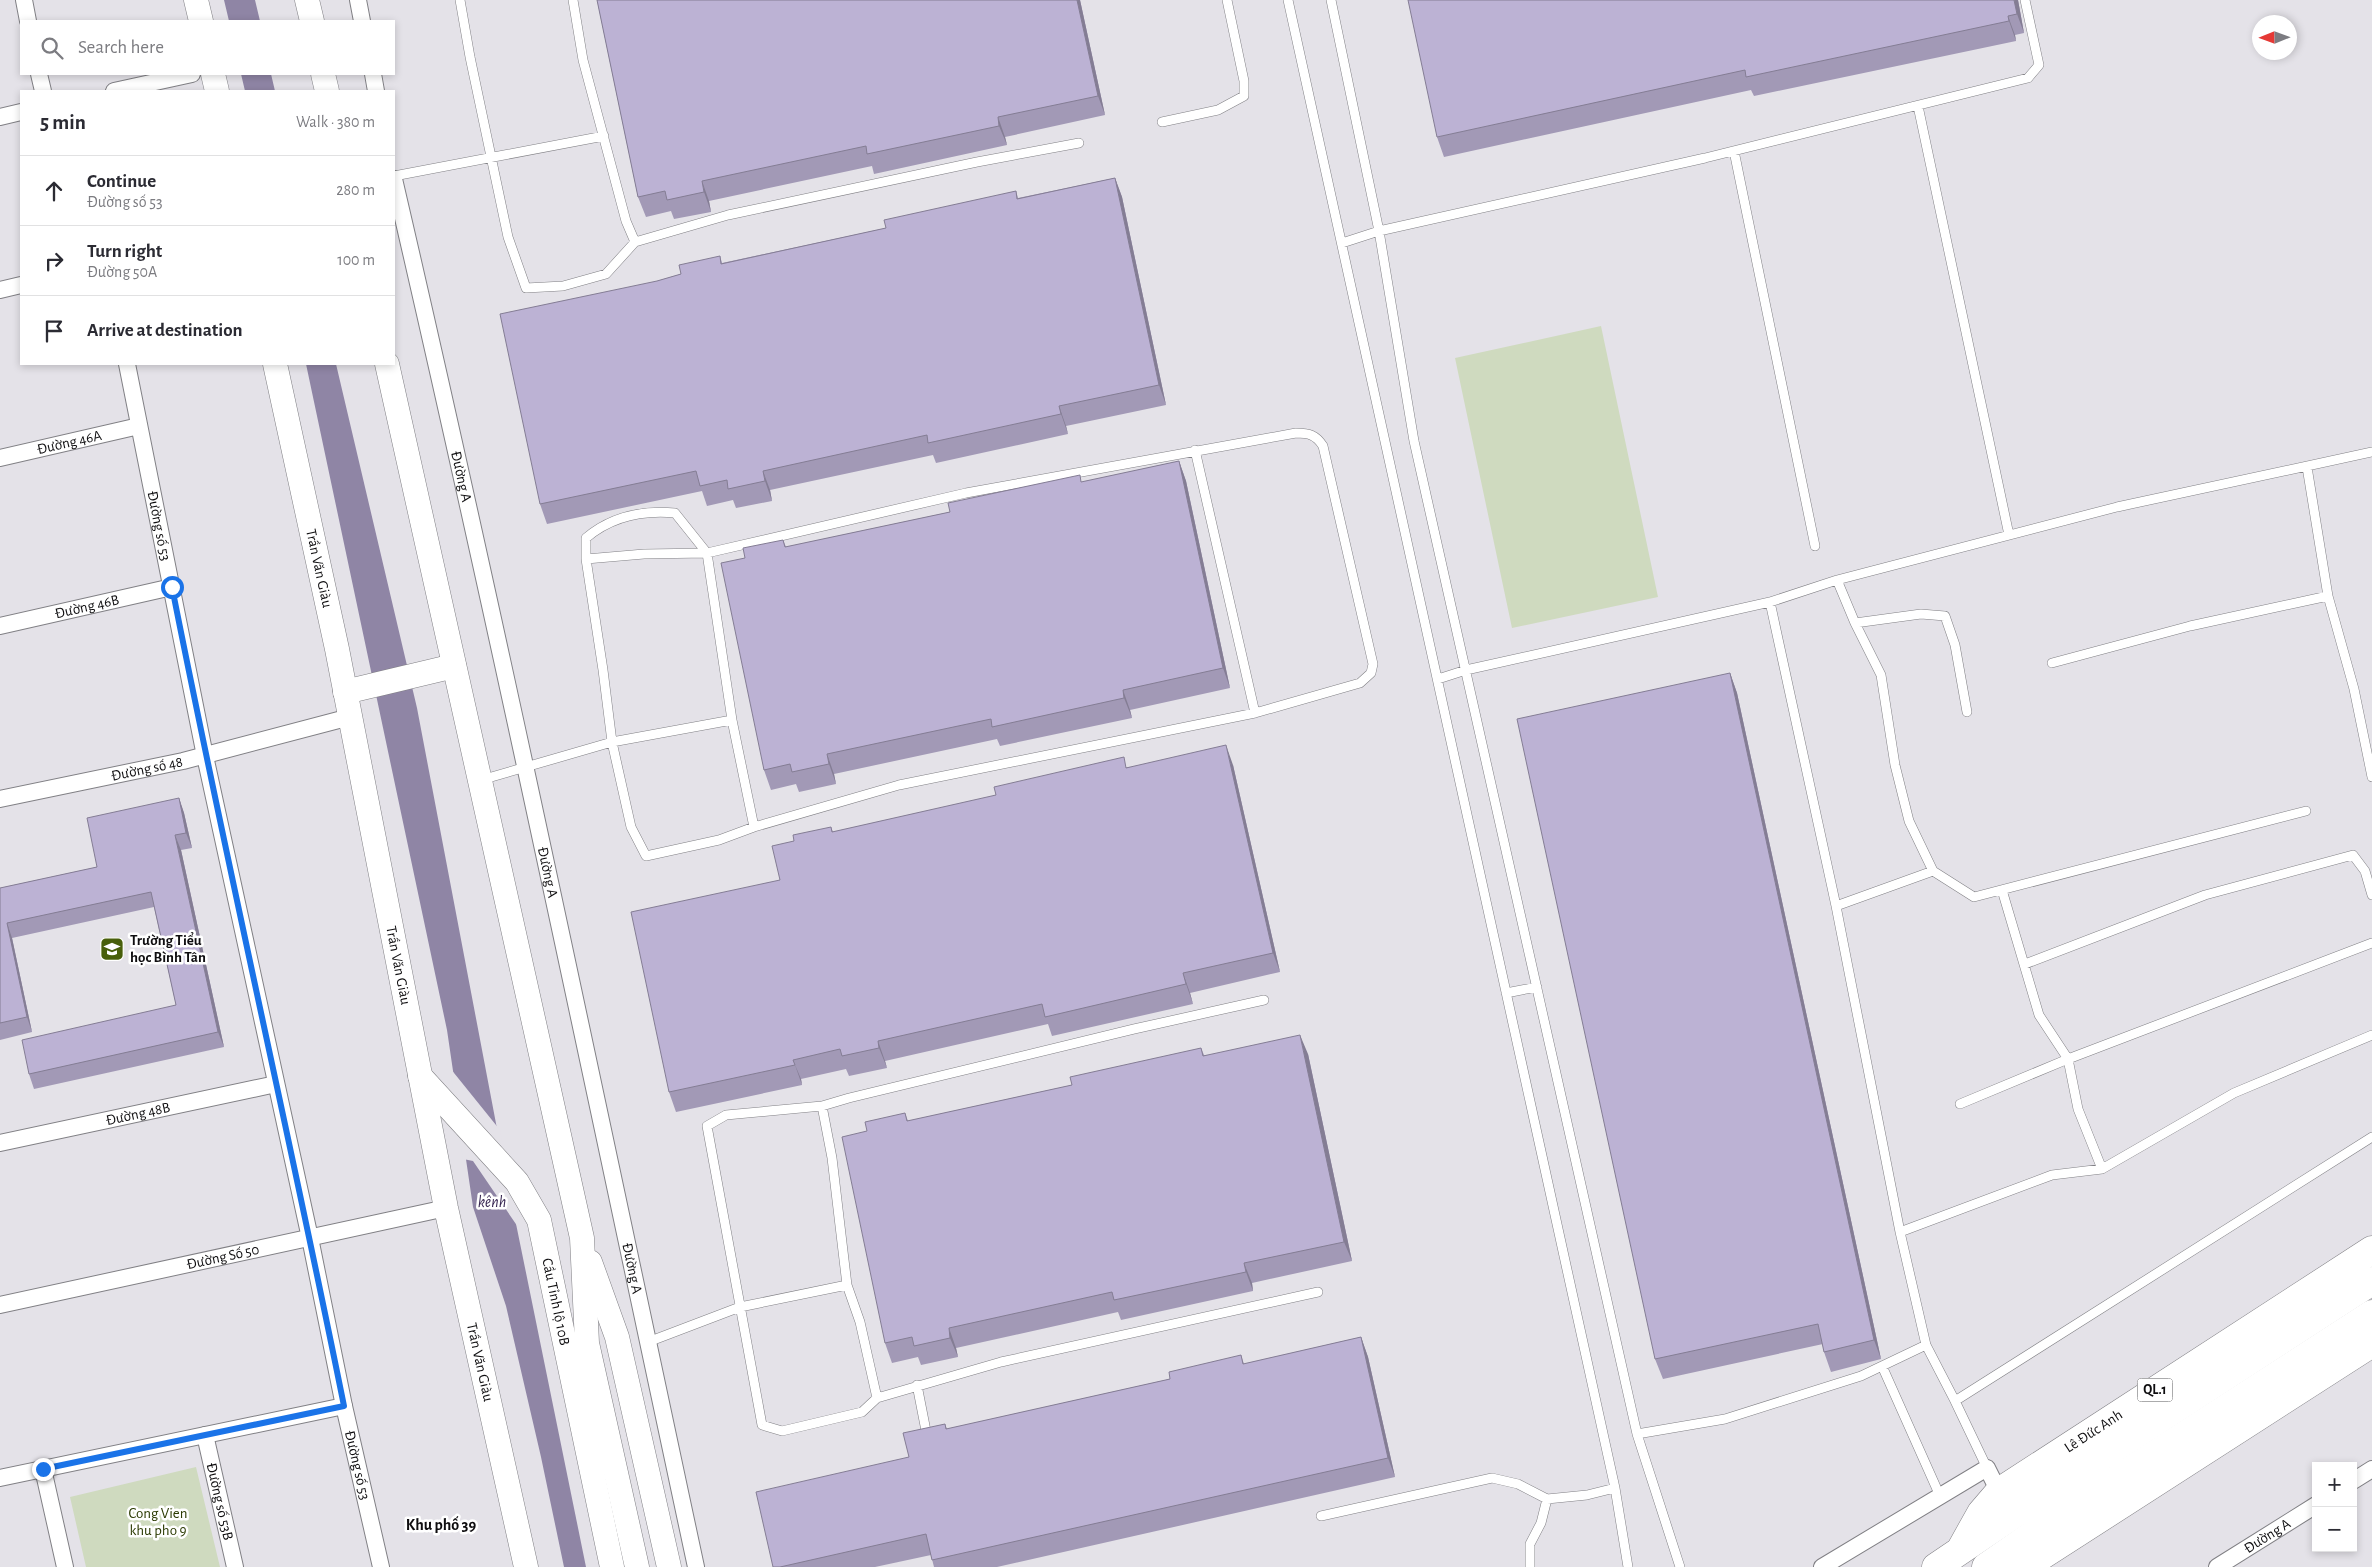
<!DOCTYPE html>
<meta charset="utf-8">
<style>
:root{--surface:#fff;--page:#f2f2f3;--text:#2b2b33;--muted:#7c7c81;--line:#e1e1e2}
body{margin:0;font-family:"Alegreya Sans",sans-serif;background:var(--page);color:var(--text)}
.controls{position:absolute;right:15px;bottom:15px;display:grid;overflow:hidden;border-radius:0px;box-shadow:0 2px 8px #0003}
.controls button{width:45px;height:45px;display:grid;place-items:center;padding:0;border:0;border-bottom:1px solid var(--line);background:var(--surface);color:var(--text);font:25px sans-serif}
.compass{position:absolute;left:2252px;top:15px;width:45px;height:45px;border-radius:50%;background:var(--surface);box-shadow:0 2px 8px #0003;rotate:269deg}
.stop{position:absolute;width:15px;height:15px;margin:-11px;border:4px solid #1a73e8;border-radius:50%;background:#fff}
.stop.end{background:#1a73e8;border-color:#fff;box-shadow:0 1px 5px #0008}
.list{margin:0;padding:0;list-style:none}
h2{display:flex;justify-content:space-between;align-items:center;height:65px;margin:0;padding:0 20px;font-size:21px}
h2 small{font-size:16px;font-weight:400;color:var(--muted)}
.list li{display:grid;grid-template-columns:32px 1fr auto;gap:15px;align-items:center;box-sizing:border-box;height:70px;padding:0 20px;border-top:1px solid var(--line)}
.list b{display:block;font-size:19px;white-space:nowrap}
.list p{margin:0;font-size:16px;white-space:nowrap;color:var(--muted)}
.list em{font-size:16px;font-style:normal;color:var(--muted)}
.icon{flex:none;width:28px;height:28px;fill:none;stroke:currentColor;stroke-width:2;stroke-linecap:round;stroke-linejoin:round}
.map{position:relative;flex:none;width:2372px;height:1567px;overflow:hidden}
.search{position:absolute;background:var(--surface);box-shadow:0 2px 8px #0003;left:20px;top:20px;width:375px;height:55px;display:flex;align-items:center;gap:12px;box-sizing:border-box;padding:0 18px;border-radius:0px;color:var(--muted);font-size:19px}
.panel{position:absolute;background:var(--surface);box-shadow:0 2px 8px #0003;left:20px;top:90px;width:375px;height:275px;border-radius:0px}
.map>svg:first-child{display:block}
</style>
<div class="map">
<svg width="2372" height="1567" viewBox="0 0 2372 1567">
<rect width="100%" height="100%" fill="#e4e2e8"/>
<path fill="#cfdabf" d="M1601 326 1658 597 1512 628 1455 358Z
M196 1467 220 1567H86L70 1497Z"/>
<path fill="#8f85a5" d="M224 0H255L260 21H229Z
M241 74H271L275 91H245Z
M306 364H336L417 708 502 1155 586 1567H564L541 1457 506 1306 473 1207 447 1030Z"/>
<path fill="#e4e2e8" d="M450 1068 500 1130 520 1230 473 1161 463 1159Z"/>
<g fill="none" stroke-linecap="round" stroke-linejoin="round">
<g stroke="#818085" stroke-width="10">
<path id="lane" d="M460 0 470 57 508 237 526 288 563 286 606 274 635 242 728 215 977 162 1079 143
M573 0 583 60 626 221 635 242
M1288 0 1615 1488 1628 1567
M1331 0 1379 231 1414 441 1637 1434 1680 1567
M1918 106 2009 535
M1162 122 1218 110 1244 96V81L1227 0
M1734 151 1815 546
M394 176 604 136
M1342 243 1379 231 1705 158 2028 78 2039 65 2025 0
M1195 450 1255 713
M2307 467 2328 596 2354 689 2372 777
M1837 580 1855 623 1921 614 1945 616 1955 645 1967 712
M1770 602 1836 906 1900 1232 1926 1345 1955 1401 1987 1468
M1855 623 1881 675 1895 765 1909 821 1933 871 1974 897 2306 811
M2052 663 2190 626 2328 596
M1438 679 1466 670 1770 602 1837 580 2117 507 2372 452
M732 720 707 553 675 513C642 510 612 516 586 538V559L603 670 612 742 631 827 646 856 719 840 754 827
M481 780 612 742 732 720 754 827 899 785 1255 713 1360 683 1371 673 1373 664 1323 446C1316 435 1309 433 1296 433L966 493 707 553 644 554 586 559
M2002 890 2039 1015 2068 1059 2372 943
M1836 906 1933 871
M2025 964 2205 895 2353 855 2365 871 2372 895
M1506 993 1537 987
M1264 1000 1134 1029 849 1098 822 1106 726 1115 707 1126 762 1425 782 1431 862 1412 877 1398 1001 1362 1318 1292
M1960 1104 2068 1059 2078 1109 2102 1169
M822 1106 832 1158 847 1285 860 1322 877 1398
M1900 1232 2052 1175 2102 1169 2234 1093 2372 1035
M648 1342 740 1307 847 1285
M1882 1366 1940 1496
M917 1385 927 1436
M1955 1401 2372 1137
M1637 1434 1725 1419 1861 1376 1926 1345
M1321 1516 1492 1478 1518 1484 1547 1499 1587 1495 1615 1488
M1530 1567V1544L1541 1523 1547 1499"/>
</g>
<g stroke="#818085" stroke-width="18">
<g id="street">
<path d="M24 0 28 21"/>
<path d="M358 0 362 21"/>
<path d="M39 74 43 91"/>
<path d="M373 74 376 91"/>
<path d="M114 91 192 74"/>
<path d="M0 117 21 112"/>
<path id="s1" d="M394 179C501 640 597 1104 696 1567"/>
<path d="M0 290 21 285"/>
<path id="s2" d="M127 364 205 756 310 1238 344 1406 381 1567"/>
<path id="s3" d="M0 458 139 426"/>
<path id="s4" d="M0 626 172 587"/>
<path id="s5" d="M0 799 183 761 350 717"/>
<path id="s6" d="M0 1143 276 1084"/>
<path id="s7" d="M0 1305 446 1208"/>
<path id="s8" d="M205 1435 235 1567"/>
<path d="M43 1469 65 1567"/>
<path d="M0 1478 344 1406"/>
<path d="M2353 1481 2372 1469"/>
<path d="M1822 1567 1987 1468 1999 1492"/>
<path id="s9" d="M2217 1567 2316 1505"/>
</g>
</g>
<g stroke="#818085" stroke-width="25">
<g id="secondary">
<path d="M196 0 201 21"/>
<path d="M307 0 312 21"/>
<path d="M213 74 217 91"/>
<path d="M323 74 327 91"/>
<path id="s10" d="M275 364 337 649 446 1208 526 1567"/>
<path d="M387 364 582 1238 587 1343 637 1567"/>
<path d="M345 692 454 666"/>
<path id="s11" d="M420 1076 517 1182 539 1220 612 1567"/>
<path d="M590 1262 617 1337 669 1567"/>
</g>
</g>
<g stroke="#818085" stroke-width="29">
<g id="highway">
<path id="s12" d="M1962 1547 1981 1513 1999 1492 2372 1250"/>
<path d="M1936 1567 2047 1492 2372 1281"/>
<path d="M1986 1567 2058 1517 2372 1314"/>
<path d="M2024 1567 2372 1343"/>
</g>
</g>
<use href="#lane" stroke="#fff" stroke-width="9"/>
<use href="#street" stroke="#fff" stroke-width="16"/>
<use href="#secondary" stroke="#fff" stroke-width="24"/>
<use href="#highway" stroke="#fff" stroke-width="28"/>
</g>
<path fill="#a299b6" d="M597 0H1080L1105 115 1005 137 1007 145 874 174 872 166 709 201 711 212 674 219 671 211 646 217 638 197Z
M2018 0 2024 33 2015 35 2016 41 1754 96 1751 90 1444 157 1437 137Z
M1115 178 1122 197 1166 405 1066 426 1068 434 936 463 933 455 770 490 772 501 736 508 733 500 707 506 702 491 547 524 540 504 657 281 681 274 720 256 722 263 886 228 1016 191 1018 198Z
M1179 461 1186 481 1230 688 1130 710 1132 718 1000 746 997 739 834 774 836 784 799 792 796 784 771 790 764 770 745 558 783 540 786 547 950 512Z
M1730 673 1737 693 1881 1359 1831 1372 1824 1352 1823 1344 1663 1379 1655 1359Z
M1233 765 1280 972 1190 993 1193 1004 1052 1036 1048 1024 885 1061 887 1068 849 1076 846 1069 801 1079 802 1085 676 1112 669 1092 780 880 794 841 831 827 833 832 1128 767Z
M179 798 184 813 192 848 181 850 224 1047 34 1089 29 1074 176 1005 154 907 12 938 32 1032 0 1040V888L97 867Z
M1201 1048 1204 1055 1308 1054 1352 1261 1252 1283 1253 1291 1121 1320 1118 1312 956 1348 958 1357 921 1365 918 1357 892 1363 885 1343 867 1131 905 1113 908 1121 1072 1085Z
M1361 1337 1368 1357 1395 1477 997 1567H934L931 1555 875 1567H773L909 1457 945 1424 947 1429 1170 1379 1241 1355 1244 1364Z"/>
<path fill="#847d94" d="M1077 0H1080L1105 115 1098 96Z
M2014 0H2018L2024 33 2017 14Z
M2008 16 2015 35 2016 41 2009 21Z
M998 117 1005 137 1007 145 999 126Z
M1115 178 1122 197 1166 405 1159 385Z
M702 181 709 201 711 212 704 192Z
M1059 406 1066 426 1068 434 1061 414Z
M1179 461 1186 481 1230 688 1223 668Z
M763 471 770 490 772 501 765 481Z
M1730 673 1737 693 1881 1359 1874 1340Z
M1123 690 1130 710 1132 718 1124 698Z
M1226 745 1233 765 1280 972 1273 953Z
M827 754 834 774 836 784 829 764Z
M179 798 184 813 192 848 186 833Z
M175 835 181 850 224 1047 218 1032Z
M7 923 12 938 32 1032 27 1017Z
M1183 973 1190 993 1193 1004 1186 984Z
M1300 1035 1308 1054 1352 1261 1344 1242Z
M878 1041 885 1061 887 1068 879 1048Z
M793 1060 801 1079 802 1085 795 1065Z
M1244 1263 1252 1283 1253 1291 1246 1272Z
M949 1328 956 1348 958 1357 950 1338Z
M1361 1337 1368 1357 1395 1477 1388 1458Z"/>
<path fill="#bcb2d4" stroke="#847d94" d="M597 0H1077L1098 96 998 117 999 126 867 154 866 146 702 181 704 192 667 200 665 191 638 197Z
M1408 0H2014L2017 14 2008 16 2009 21 1746 77 1745 70 1437 137Z
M1115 178 1159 385 1059 406 1061 414 928 443 927 435 763 471 765 481 728 489 727 480 700 486 696 471 540 504 500 314 657 281 681 274 679 265 720 256 721 264 886 228 884 220 1016 191 1017 199Z
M1179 461 1223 668 1123 690 1124 698 992 727 991 719 827 754 829 764 792 772 790 764 764 770 721 563 745 558 743 548 783 540 785 547 950 512 948 503 1080 475 1081 482Z
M1730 673 1874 1340 1824 1352 1818 1324 1655 1359 1517 719Z
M1226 745 1273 953 1183 973 1186 984 1045 1017 1042 1004 878 1041 879 1048 842 1056 840 1049 793 1060 795 1065 669 1092 631 912 780 880 772 846 794 841 793 835 831 827 832 832 996 795 994 787 1124 757 1126 768Z
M179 798 186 833 175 835 218 1032 29 1074 22 1040 176 1005 151 892 7 923 27 1017 0 1023V888L97 867 87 818Z
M1300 1035 1344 1242 1244 1263 1246 1272 1114 1300 1112 1292 949 1328 950 1338 914 1346 912 1337 885 1343 842 1137 867 1131 865 1122 905 1113 907 1121 1072 1085 1070 1077 1201 1048 1203 1056Z
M1361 1337 1388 1458 932 1560 926 1534 780 1567H773L756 1492 909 1457 903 1433 945 1424 946 1429 1170 1379 1169 1372 1241 1355 1243 1364Z"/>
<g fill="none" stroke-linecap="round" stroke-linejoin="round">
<path stroke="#1a73e8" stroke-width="6" d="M43 1469 344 1406C289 1133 226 861 172 587"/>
</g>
<defs>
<g id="school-square" transform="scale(1.25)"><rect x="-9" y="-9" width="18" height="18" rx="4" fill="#485f0b" stroke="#fff"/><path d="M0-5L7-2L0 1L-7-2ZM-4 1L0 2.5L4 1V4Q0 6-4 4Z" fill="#fff"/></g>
</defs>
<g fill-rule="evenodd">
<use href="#school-square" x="112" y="949"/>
</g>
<g text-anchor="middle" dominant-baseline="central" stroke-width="5" stroke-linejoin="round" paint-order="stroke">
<rect fill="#fff" stroke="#575658" stroke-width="1" x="2137.5" y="1378.5" width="35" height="23" rx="4"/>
<g font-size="14" font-weight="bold" fill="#0f0e10">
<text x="2155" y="1390">QL.1</text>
</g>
<g font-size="15" fill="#0f0e10" stroke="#fff">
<text stroke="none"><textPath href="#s3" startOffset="71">Đường 46A</textPath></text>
<text stroke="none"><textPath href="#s1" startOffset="305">Đường A</textPath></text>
<text stroke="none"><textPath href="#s2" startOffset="165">Đường số 53</textPath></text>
<text stroke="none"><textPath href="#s10" startOffset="209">Trần Văn Giàu</textPath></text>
<text stroke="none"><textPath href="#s4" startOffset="89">Đường 46B</textPath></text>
<text stroke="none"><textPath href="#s5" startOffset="150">Đường số 48</textPath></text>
<text stroke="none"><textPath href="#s1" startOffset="710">Đường A</textPath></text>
<text stroke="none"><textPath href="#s10" startOffset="614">Trần Văn Giàu</textPath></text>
<text stroke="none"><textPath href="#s6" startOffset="141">Đường 48B</textPath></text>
<text stroke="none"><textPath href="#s7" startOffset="228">Đường Số 50</textPath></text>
<text stroke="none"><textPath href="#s1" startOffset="1115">Đường A</textPath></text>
<text stroke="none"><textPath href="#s11" startOffset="271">Cầu Tỉnh lộ 10B</textPath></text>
<text stroke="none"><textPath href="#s10" startOffset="1019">Trần Văn Giàu</textPath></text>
<text stroke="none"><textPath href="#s12" startOffset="179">Lê Đức Anh</textPath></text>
<text stroke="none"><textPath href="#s2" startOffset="1125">Đường số 53</textPath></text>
<text stroke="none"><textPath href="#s8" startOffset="68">Đường số 53B</textPath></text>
<text stroke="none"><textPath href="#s9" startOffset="59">Đường A</textPath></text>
</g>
<g font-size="15" font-weight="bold" fill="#0f0e10" stroke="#fff" text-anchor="start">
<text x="130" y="940">Trường Tiểu<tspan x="130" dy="17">học Bình Tân</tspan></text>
</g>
<g font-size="15" fill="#2b3a02" stroke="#fff">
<text x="158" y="1513">Cong Vien<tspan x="158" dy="17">khu pho 9</tspan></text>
</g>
<g font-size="16" font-style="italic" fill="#352450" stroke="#fff">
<text x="492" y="1202">kênh</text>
</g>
<g font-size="16" font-weight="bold" fill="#0f0e10" stroke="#fff">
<text x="441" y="1525">Khu phố 39</text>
</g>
</g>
</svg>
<div class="controls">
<button>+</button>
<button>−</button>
</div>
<svg class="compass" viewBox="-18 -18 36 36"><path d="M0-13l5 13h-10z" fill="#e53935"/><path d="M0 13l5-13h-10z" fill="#7c7c81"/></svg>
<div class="stop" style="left:172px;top:587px"></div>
<div class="stop end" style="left:43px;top:1469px"></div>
<div class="search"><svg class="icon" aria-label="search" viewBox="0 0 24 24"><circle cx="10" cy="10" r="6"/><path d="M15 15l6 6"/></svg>Search here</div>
<section class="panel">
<h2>5 min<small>Walk · 380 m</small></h2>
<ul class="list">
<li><svg class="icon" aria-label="ahead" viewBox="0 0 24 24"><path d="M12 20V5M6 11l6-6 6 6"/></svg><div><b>Continue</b><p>Đường số 53</p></div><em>280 m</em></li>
<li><svg class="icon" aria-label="right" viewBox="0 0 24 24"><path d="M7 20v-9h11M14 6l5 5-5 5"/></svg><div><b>Turn right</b><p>Đường 50A</p></div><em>100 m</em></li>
<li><svg class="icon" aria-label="arrive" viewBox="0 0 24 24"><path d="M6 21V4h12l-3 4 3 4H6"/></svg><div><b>Arrive at destination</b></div></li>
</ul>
</section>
</div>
